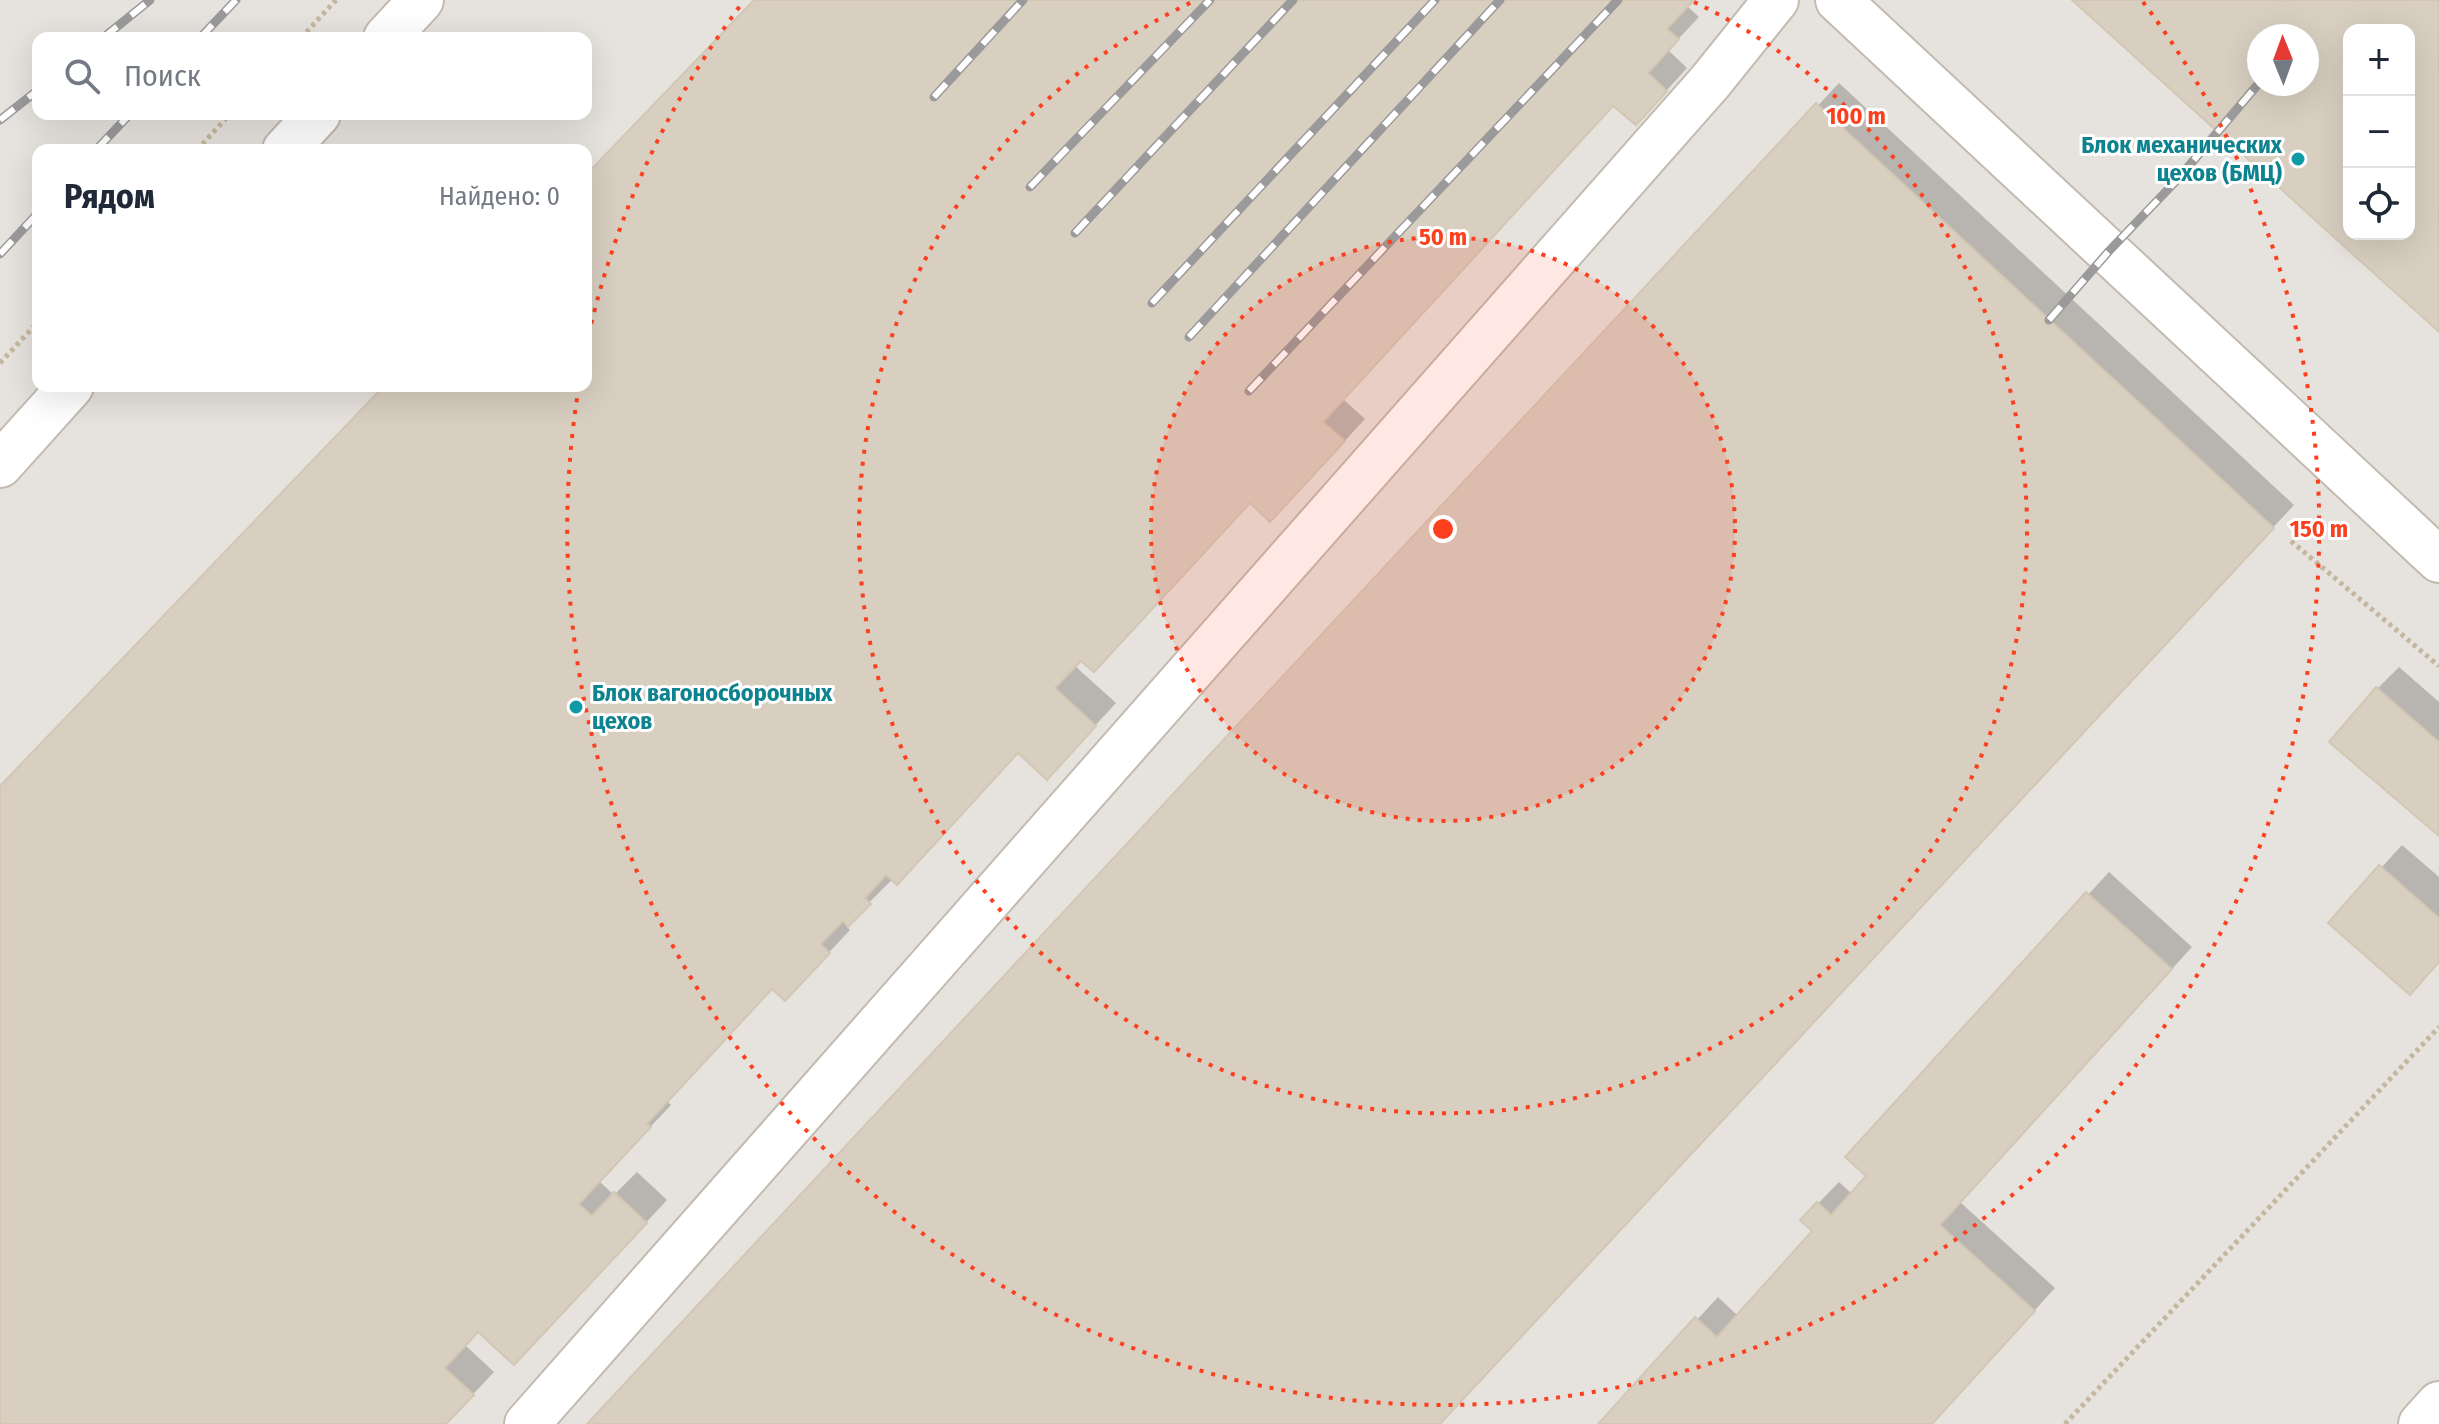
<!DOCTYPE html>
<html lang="ru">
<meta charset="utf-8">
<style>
:root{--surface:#fff;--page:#f2f2f3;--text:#1f2937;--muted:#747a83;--line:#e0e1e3}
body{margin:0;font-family:"Fira Sans Condensed",sans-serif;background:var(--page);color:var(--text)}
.controls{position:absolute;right:24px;top:24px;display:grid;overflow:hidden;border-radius:16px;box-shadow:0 8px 32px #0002}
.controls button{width:72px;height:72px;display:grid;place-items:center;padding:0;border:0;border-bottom:2px solid var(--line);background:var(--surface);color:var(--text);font:40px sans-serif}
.compass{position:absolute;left:2247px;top:24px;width:72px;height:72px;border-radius:50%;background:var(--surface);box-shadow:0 8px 32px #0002;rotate:359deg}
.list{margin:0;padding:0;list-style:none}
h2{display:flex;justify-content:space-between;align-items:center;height:104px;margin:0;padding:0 32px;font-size:34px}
h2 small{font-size:26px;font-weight:400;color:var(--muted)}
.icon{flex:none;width:44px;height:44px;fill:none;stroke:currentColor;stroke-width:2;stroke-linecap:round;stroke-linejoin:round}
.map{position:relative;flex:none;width:2439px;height:1424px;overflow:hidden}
.search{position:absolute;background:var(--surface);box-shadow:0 8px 32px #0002;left:32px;top:32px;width:560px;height:88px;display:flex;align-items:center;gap:20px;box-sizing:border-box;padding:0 28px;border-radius:16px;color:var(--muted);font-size:30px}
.panel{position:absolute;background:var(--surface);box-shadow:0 8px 32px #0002;left:32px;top:144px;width:560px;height:248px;border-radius:16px}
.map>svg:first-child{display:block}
</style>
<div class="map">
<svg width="2439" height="1424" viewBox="0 0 2439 1424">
<rect width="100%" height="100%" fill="#f6f3ec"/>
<path fill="#e6e2dd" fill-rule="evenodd" d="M0 0H2439V1424H0ZM2349 30H2409V234H2349ZM2259 36H2307V84H2259ZM38 38H586V114H38ZM38 150H586V386H38Z"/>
<path fill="#0003" d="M757 0H1693L1687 6 1699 17 1668 50 1687 68 1657 101 1614 104 1343 399 1365 419 1292 498 1251 501 1075 666 1116 703 1068 755 1019 751 846 926 850 930 806 977 773 987 667 1101 671 1105 599 1181 614 1195 637 1172 667 1200 536 1341 479 1330 465 1345 494 1372 445 1424H0V789L387 386H586V178Z
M1839 83 2294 505 1439 1424H590Z
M2399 667 2439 702V833L2377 689Z
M2402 845 2439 877V962L2331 923Z
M2109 872 2192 947 1960 1202 2055 1288 1931 1424H1601L1718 1297 1738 1316 1815 1231 1802 1220 1839 1182 1852 1194 1868 1176 1848 1157Z"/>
<path fill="#d8cfc1" stroke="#d3c7b4" stroke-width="2" fill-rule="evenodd" d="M754 0H1694L1667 29 1679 39 1648 73 1667 91 1636 125 1613 106 1323 422 1345 441 1270 522 1250 503 1094 672 1081 661 1055 688 1096 726 1047 780 1018 753 897 885 886 875 865 898 871 904 848 927 843 921 821 944 830 953 785 1001 772 989 647 1124 651 1127 579 1204 592 1216 614 1192 647 1223 514 1365 478 1332 445 1368 474 1395 446 1424H0V786L384 386H586V175Z
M2072 0H2439V332ZM2349 30H2409V234H2349ZM2259 36H2307V84H2259Z
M1816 103 2274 528 1440 1424H587Z
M2376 687 2439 742V836L2329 742Z
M2379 865 2439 918V962L2410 995 2328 923Z
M2086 892 2172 969 1940 1225 2035 1311 1932 1424H1598L1695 1317 1717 1337 1812 1231 1800 1220 1817 1202 1831 1215 1866 1176 1845 1157Z"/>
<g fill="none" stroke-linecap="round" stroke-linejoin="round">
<g stroke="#c2bbae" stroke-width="48">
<path id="minor" d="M1838 0 2439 560
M386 38 421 0
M285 150 318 114
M0 465 71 386
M527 1424 1710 82 1776 0
M2421 1424 2439 1404"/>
</g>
<path stroke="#c4b79f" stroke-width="5" stroke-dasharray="4 4" stroke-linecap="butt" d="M301 38 336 0
M197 150 230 114
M0 363 38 322
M2291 541 2439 666
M2065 1424 2439 1027"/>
<use href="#minor" stroke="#fff" stroke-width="44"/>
<g stroke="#9a9a9a" stroke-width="9">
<path id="rail" d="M103 38 150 0
M200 38 236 0
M934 97 1023 0
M0 120 38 90
M96 150 130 114
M1030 187 1210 0
M1075 233 1293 0
M0 254 38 213
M1152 303 1435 0
M2049 320 2109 251 2177 180 2259 83
M1189 337 1500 0
M1249 391 1618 0"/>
</g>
<use href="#rail" stroke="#fff" stroke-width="6" stroke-dasharray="18" stroke-linecap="butt"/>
</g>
<circle cx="1443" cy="529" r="292" fill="#fc3f1d" fill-opacity=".12"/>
<g fill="none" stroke="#fc3f1d" stroke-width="4" stroke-dasharray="4 8">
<circle cx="1443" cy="529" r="292"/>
<path d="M1694 2A584 584 0 1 1 1192 2"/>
<path d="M586 347A876 876 0 0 1 743 2M2143 2A876 876 0 1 1 578 392"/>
</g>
<g fill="#0f9aa8" stroke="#fff" stroke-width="3">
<circle cx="2298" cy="159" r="8"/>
<circle cx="576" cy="707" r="8"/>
</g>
<g text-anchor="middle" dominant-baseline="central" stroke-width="6" stroke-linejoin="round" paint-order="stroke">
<g font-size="24" font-weight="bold" fill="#0d838f" stroke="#fff" text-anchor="end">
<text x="2282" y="145">Блок механических<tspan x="2282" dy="28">цехов (БМЦ)</tspan></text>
<text x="592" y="693" text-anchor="start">Блок вагоносборочных<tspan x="592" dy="28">цехов</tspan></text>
</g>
</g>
<circle cx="1443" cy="529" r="12" fill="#fc3f1d" stroke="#fff" stroke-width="4"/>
<g font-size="24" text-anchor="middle" font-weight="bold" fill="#fc3f1d" stroke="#fff" stroke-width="6" stroke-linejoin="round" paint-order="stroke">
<text x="1856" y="124">100 m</text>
<text x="1443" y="245">50 m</text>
<text x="2319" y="537">150 m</text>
</g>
</svg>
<div class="controls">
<button>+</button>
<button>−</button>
<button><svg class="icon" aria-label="locate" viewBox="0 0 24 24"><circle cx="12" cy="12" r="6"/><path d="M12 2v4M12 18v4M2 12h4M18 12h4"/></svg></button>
</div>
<svg class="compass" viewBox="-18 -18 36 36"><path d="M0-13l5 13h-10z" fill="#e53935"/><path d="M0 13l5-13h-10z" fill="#747a83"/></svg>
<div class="search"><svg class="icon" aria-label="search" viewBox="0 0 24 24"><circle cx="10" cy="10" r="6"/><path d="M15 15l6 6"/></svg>Поиск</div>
<section class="panel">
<h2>Рядом<small>Найдено: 0</small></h2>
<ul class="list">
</ul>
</section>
</div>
